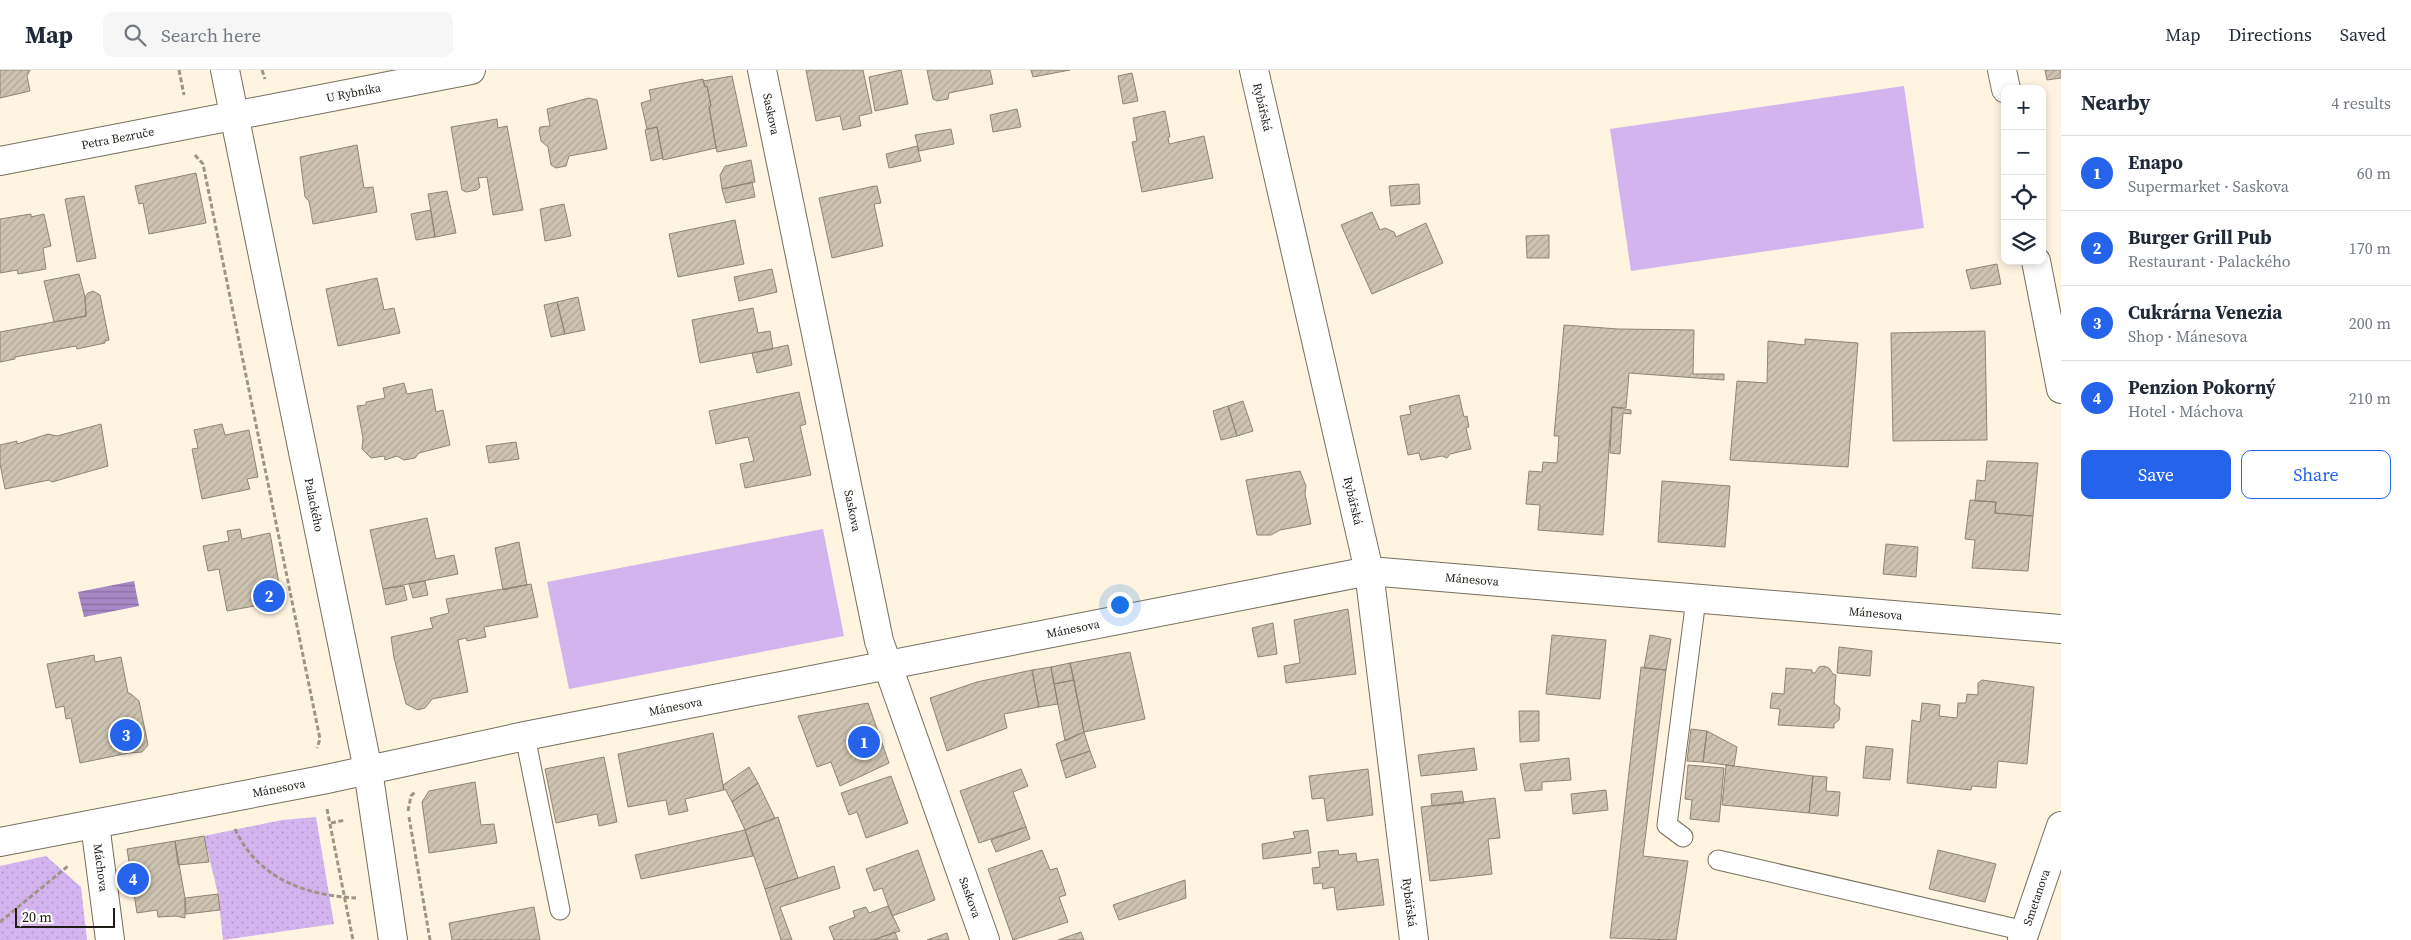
<!DOCTYPE html>
<meta charset="utf-8">
<style>
:root{--surface:#fff;--page:#f6f6f7;--text:#1f2937;--muted:#747a83;--line:#e0e1e3;--accent:#2563eb}
body{margin:0;font-family:"Source Serif 4",serif;background:var(--page);color:var(--text)}
.controls{position:absolute;right:15px;top:15px;display:grid;overflow:hidden;border-radius:10px;box-shadow:0 2px 8px #0003}
.controls button{width:45px;height:45px;display:grid;place-items:center;padding:0;border:0;border-bottom:1px solid var(--line);background:var(--surface);color:var(--text);font:25px sans-serif}
.scale{position:absolute;left:15px;bottom:12px;width:100px;box-sizing:border-box;padding-left:5px;border:2px solid #1f1c15;border-top:0;font-size:14px;line-height:18px;white-space:nowrap;color:#1f1c15;-webkit-text-stroke:4px #fff;paint-order:stroke}
.you{position:absolute;left:1119px;top:534px;width:18px;height:18px;margin:-12px;border:4px solid #fff;border-radius:50%;background:#1a73e8;box-shadow:0 0 0 8px #1a73e833}
.badge{display:grid;place-items:center;width:32px;height:32px;border-radius:50%;background:var(--accent);color:#fff;font-size:16px;font-weight:700}
.pin{position:absolute;translate:-50% -50%;border:2px solid #fff;box-shadow:0 1px 5px #0006}
.list{margin:0;padding:0;list-style:none}
h2{display:flex;justify-content:space-between;align-items:center;height:65px;margin:0;padding:0 20px;font-size:21px}
h2 small{font-size:16px;font-weight:400;color:var(--muted)}
.list li{display:grid;grid-template-columns:32px 1fr auto;gap:15px;align-items:center;box-sizing:border-box;height:75px;padding:0 20px;border-top:1px solid var(--line)}
.list b{display:block;font-size:19px;white-space:nowrap}
.list p{margin:0;font-size:16px;white-space:nowrap;color:var(--muted)}
.list em{font-size:16px;font-style:normal;color:var(--muted)}
.actions{display:flex;gap:10px;padding:15px 20px}
.actions a{flex:1;padding:11px 0;border:1px solid var(--accent);border-radius:10px;text-align:center;font-size:18px;color:var(--accent)}
.actions .main{background:var(--accent);color:#fff}
.icon{flex:none;width:28px;height:28px;fill:none;stroke:currentColor;stroke-width:2;stroke-linecap:round;stroke-linejoin:round}
.map{position:relative;flex:none;width:2061px;height:870px;overflow:hidden}
header{display:flex;align-items:center;gap:30px;box-sizing:border-box;height:70px;padding:0 25px;background:var(--surface);border-bottom:1px solid var(--line)}
header strong{font-size:24px}
nav{display:flex;gap:28px;margin-inline-start:auto;font-size:18px}
.search{width:350px;height:45px;background:var(--page);display:flex;align-items:center;gap:12px;box-sizing:border-box;padding:0 18px;border-radius:10px;color:var(--muted);font-size:19px}
main{display:flex}
aside{flex:1;background:var(--surface)}
.map>svg:first-child{display:block}
</style>
<header>
<strong>Map</strong>
<div class="search"><svg class="icon" aria-label="search" viewBox="0 0 24 24"><circle cx="10" cy="10" r="6"/><path d="M15 15l6 6"/></svg>Search here</div>
<nav><a>Map</a><a>Directions</a><a>Saved</a></nav>
</header>
<main>
<div class="map">
<svg width="2061" height="870" viewBox="0 0 2061 870">
<defs>
<pattern id="grass-dots" width="8" height="8" patternUnits="userSpaceOnUse" patternTransform="scale(1.25)"><rect width="8" height="8" fill="#d4b3ef"/><path d="M2 2h.1M6 6h.1" fill="none" stroke="#b699cc" stroke-width="1.8" stroke-linecap="round"/></pattern>
<pattern id="water-rules" width="6" height="5" patternUnits="userSpaceOnUse" patternTransform="scale(1.25)"><rect width="6" height="5" fill="#a987c4"/><path d="M0 2.5h6" fill="none" stroke="#896e9e"/></pattern>
<pattern id="building-hatch" width="6" height="6" patternUnits="userSpaceOnUse" patternTransform="scale(1.25)"><rect width="6" height="6" fill="#cdc3b0"/><path d="M-1 1l2-2M0 6l6-6M5 7l2-2" fill="none" stroke="#b0a796"/></pattern>
</defs>
<rect width="100%" height="100%" fill="#fef4e0"/>
<path fill="url(#grass-dots)" d="M316 747 334 854 223 870 218 824 204 766 282 750Z
M46 786 81 817 87 870H0V796Z"/>
<path fill="#d4b3ef" d="M1904 16 1924 158 1631 201 1610 59Z
M823 459 844 566 569 619 547 512Z"/>
<path fill="url(#water-rules)" d="M134 511 139 536 84 547 78 522Z"/>
<path fill="url(#building-hatch)" stroke="#8e8573" d="M0 0H30L27 6 30 21 0 28Z
M806 0H863L872 43 859 46 861 56 843 60 840 46 816 51Z
M901 0 908 34 875 41 869 7Z
M927 0H990L993 14 949 23 948 29 937 31 933 29Z
M1031 0H1070L1033 7Z
M2045 0H2061V8L2047 10Z
M1132 3 1138 31 1123 34 1118 6Z
M732 6 747 76 717 82 709 37 711 36 707 16 705 17 703 11Z
M703 9 705 17 707 16 711 36 709 37 716 78 663 90 657 57 647 59 641 33 651 30 649 20Z
M589 28 597 30 607 79 569 86 566 96 556 98 551 95 548 77 541 71 539 60 540 57 550 56 547 39Z
M1017 39 1021 57 993 62 990 45Z
M1165 41 1170 67H1168L1169 74 1204 66 1213 108 1142 122 1132 72 1137 71 1133 48Z
M497 49 498 58 507 56 523 140 493 145 487 107 478 108 480 117 477 120 466 122 462 120 451 57Z
M657 57 663 88 651 91 645 60Z
M951 59 954 74 919 81 915 65Z
M357 75 364 118 373 117 377 142 313 154 309 131 305 127 300 87Z
M917 76 921 91 889 98 886 84Z
M751 90 755 112 722 119 720 105 725 96Z
M196 103 206 153 149 164 143 133 139 134 135 116Z
M752 112 755 127 726 133 722 119Z
M1419 114 1420 134 1391 136 1389 116Z
M875 116H877L881 133 874 134 883 176 832 188 819 128Z
M447 121 456 163 435 167 428 124Z
M84 126 96 188 77 192 65 129Z
M564 134 571 166 545 171 540 139Z
M431 140 435 167 416 170 411 144Z
M1372 142 1380 160 1385 158 1394 162 1396 167 1426 153 1443 193 1372 224 1341 155Z
M31 144V147L44 144 51 176 43 178 46 199 18 204 17 200 0 203V149Z
M735 150 744 194 678 207 669 164Z
M1549 165V188H1527L1526 166Z
M1997 194 2001 214 1971 219 1966 200Z
M772 199 777 222 739 231 734 207Z
M79 204 85 227 86 246 54 252 44 211Z
M377 208 384 240 394 238 400 263 338 276 326 219Z
M93 221 100 225 109 270 105 271V273L77 279 76 276 15 287V289L0 292V262L86 246 85 227 88 223Z
M578 227 585 260 565 264 557 232Z
M557 232 565 264 551 267 544 235Z
M753 238 758 263 770 261 773 279 700 293 692 250Z
M1564 255 1618 259 1694 260 1693 304H1724V310L1629 303 1626 338 1612 337 1603 465 1538 460 1540 435 1526 434 1529 401 1542 402 1543 392 1557 393 1559 366H1554Z
M1985 261 1987 370 1893 371 1891 263Z
M1805 269 1858 273 1848 397 1730 390 1737 311 1767 313 1768 271 1805 275Z
M788 275 792 295 757 303 752 283Z
M404 313 407 324 432 319 436 342 443 340 450 375 419 383 415 388 404 390 397 386 385 390 384 386 371 388 362 379 363 368 357 336 366 335V332L385 328 383 318Z
M799 322 806 354 800 356 811 405 745 418 740 394 754 391 748 367 716 374 709 341Z
M1459 325 1464 347 1467 346 1469 357 1466 358 1471 379 1450 384 1447 388 1442 386 1421 390 1419 383 1408 385 1400 346 1411 344 1409 336Z
M1243 331 1253 361 1237 366 1228 336Z
M1228 336 1237 366 1221 370 1213 341Z
M1612 337 1631 340V344L1623 343 1620 384 1610 383Z
M101 354 108 396 52 412 49 410 5 419 0 394V375L17 371V374L48 364 57 366Z
M222 354 225 365 249 360 258 407 247 409 250 419 202 429 192 379 198 378 194 360Z
M516 372 519 389 489 393 486 376Z
M1987 391 2038 393 2033 446 1995 443 1996 432 1975 431 1977 410 1985 411Z
M1300 401 1306 416 1305 424 1311 454 1280 460 1271 465H1257L1246 410Z
M1662 411 1730 416 1725 477 1658 472Z
M1970 430 1996 432 1995 443 2033 446 2028 501 1972 498 1975 470 1965 469Z
M427 448 436 489 454 485 458 504 383 519 370 460Z
M240 459 242 469 270 463 282 531 227 541 219 499 208 501 203 476 229 471 227 461Z
M519 472 527 515 503 520 495 478Z
M1886 474 1918 477 1916 507 1883 504Z
M425 511 428 525 413 528 409 514Z
M531 514 538 547 484 557 486 567 467 571 466 568 458 570 468 622 432 629 425 638 418 640 406 634 394 588 391 567 433 558 430 548 449 543 446 529Z
M404 516 407 530 386 535 383 519Z
M1348 539 1356 604 1286 613 1284 596 1300 593 1294 550Z
M1273 553 1277 584 1258 587 1252 558Z
M1552 565 1606 570 1600 629 1546 624Z
M1650 565 1671 569 1666 600 1644 598Z
M1839 577 1872 581 1870 606 1837 603Z
M1130 582 1145 649 1084 662 1070 593Z
M94 585 95 592 121 587 128 623 131 624 139 631 148 675 142 682 129 683 80 693 71 648 66 649 64 636 56 638 47 594Z
M1070 593 1074 610 1054 614 1051 597Z
M1824 596 1829 598 1833 604 1836 605 1834 633 1840 638 1839 650 1834 654V658L1778 655 1780 639 1770 638 1772 623 1784 624 1786 598 1812 600V603H1815L1819 597Z
M1051 597 1058 634 1039 637 1032 600Z
M1641 597 1666 600 1643 786 1688 791 1676 870 1610 868Z
M1032 600 1039 637 1004 644 1007 658 947 681 930 628 977 612Z
M1074 610 1084 662 1065 671 1054 614Z
M1982 610 2034 617 2027 694 1998 691 1996 718 1972 716 1971 720 1907 713 1912 650 1920 652 1922 633 1940 635 1939 646 1957 648 1958 633H1966L1967 624 1978 625V613Z
M868 633 889 693 840 716 831 692 817 697 798 646Z
M1519 641H1539V671L1520 672Z
M1691 659 1707 661 1703 692 1687 691Z
M1707 661 1737 677 1734 696 1703 692Z
M1084 662 1090 681 1061 691 1056 674Z
M713 663 724 720 685 729 688 741 669 745 666 730 628 737 618 684Z
M1866 676 1893 679 1890 710 1863 708Z
M1474 678 1477 700 1421 706 1418 685Z
M1090 681 1096 697 1066 708 1061 691Z
M604 687 617 752 599 756 597 744 556 753 545 699Z
M1569 688 1571 710 1542 712V720L1525 721 1520 694Z
M1688 695 1724 698 1719 752 1690 749 1692 730 1685 729Z
M1726 695 1813 706 1809 743 1722 735Z
M749 697 758 713 732 732 725 719 724 720 723 715Z
M1021 699 1028 716 1013 722 1026 757 979 773 960 721Z
M1368 699 1373 745 1327 751 1324 728 1312 729 1309 706Z
M891 706 908 753 866 768 857 742 849 745 841 723Z
M1813 706 1827 707 1826 721 1840 722 1838 746 1809 743Z
M475 712 481 755 494 754 497 773 429 783 422 732 429 721Z
M758 713 775 748 745 760 732 732Z
M1606 720 1608 740 1573 744 1571 724Z
M1462 721 1464 733 1432 736 1431 724Z
M1495 728 1500 768 1488 769 1492 804 1430 811 1421 737Z
M778 747 798 808 765 819 745 760Z
M1026 757 1030 769 996 782 991 770Z
M745 760 753 786 641 809 635 785Z
M1308 760 1311 783 1263 789 1262 774 1295 768 1293 762Z
M204 766 209 792 178 795 175 771Z
M175 771 185 828V848L176 846 158 847 157 840 137 843 127 779Z
M918 780 935 830 892 846 882 818 874 821 866 799Z
M1042 780 1050 800 1057 798 1066 825 1059 827 1068 852 1013 870 988 799Z
M1338 780 1339 785 1356 783 1357 792 1378 789 1384 835 1337 840 1334 817 1323 819 1322 813 1314 814 1312 798 1320 797 1318 782Z
M1938 780 1996 794 1985 832 1929 819Z
M834 796 840 818 780 837 792 870H781L765 819Z
M1185 810 1186 828 1119 850 1113 835Z
M218 824 220 840 186 844 185 828Z
M888 836 900 861 873 870H834L829 857 855 847 853 841 866 837 869 843Z
M534 837 540 870H452L449 853Z
M895 862 898 870H873Z
M1081 862 1084 870H1058Z
M947 863 949 870H927Z"/>
<g fill="none" stroke-linecap="round" stroke-linejoin="round">
<g stroke="#776f5e" stroke-width="21">
<path id="lane" d="M525 666 560 840
M1683 767 1667 755 1696 529
M1718 790 2025 861"/>
</g>
<g stroke="#776f5e" stroke-width="30">
<g id="street">
<path id="s1" d="M225 0 368 700 393 870"/>
<path id="s2" d="M762 0 879 571 985 870"/>
<path id="s3" d="M1254 0 1369 501 1414 870"/>
<path d="M2002 0 2006 19"/>
<path id="s4" d="M0 91 471 0"/>
<path d="M2036 191 2061 319"/>
<path id="s5" d="M95 754 110 870"/>
<path id="s6" d="M0 772 322 710 525 666 1369 501 2061 559"/>
<path id="s7" d="M2022 870 2061 756"/>
</g>
</g>
<path stroke="#9d9688" stroke-width="3" stroke-dasharray="5 2.5" stroke-linecap="butt" d="M179 0 184 25
M262 0 265 9
M195 85 203 94 320 669 317 678
M327 739 353 870
M408 741 411 726 415 722
M409 747 430 870
M331 753 345 750
M235 759C258 809 305 825 356 828
M0 852 68 796"/>
<use href="#lane" stroke="#fff" stroke-width="19"/>
<use href="#street" stroke="#fff" stroke-width="28"/>
</g>
<g text-anchor="middle" dominant-baseline="central" stroke-width="5" stroke-linejoin="round" paint-order="stroke">
<g font-size="12" fill="#1f1c15" stroke="#fff">
<text stroke="none"><textPath href="#s4" startOffset="360">U Rybníka</textPath></text>
<text stroke="none"><textPath href="#s3" startOffset="38">Rybářská</textPath></text>
<text stroke="none"><textPath href="#s2" startOffset="45">Saskova</textPath></text>
<text stroke="none"><textPath href="#s4" startOffset="120">Petra Bezruče</textPath></text>
<text stroke="none"><textPath href="#s3" startOffset="442">Rybářská</textPath></text>
<text stroke="none"><textPath href="#s1" startOffset="444">Palackého</textPath></text>
<text stroke="none"><textPath href="#s2" startOffset="450">Saskova</textPath></text>
<text stroke="none"><textPath href="#s6" startOffset="1499">Mánesova</textPath></text>
<text stroke="none"><textPath href="#s6" startOffset="1904">Mánesova</textPath></text>
<text stroke="none"><textPath href="#s6" startOffset="1094">Mánesova</textPath></text>
<text stroke="none"><textPath href="#s6" startOffset="689">Mánesova</textPath></text>
<text stroke="none"><textPath href="#s6" startOffset="284">Mánesova</textPath></text>
<text stroke="none"><textPath href="#s5" startOffset="44">Máchova</textPath></text>
<text stroke="none"><textPath href="#s7" startOffset="45">Smetanova</textPath></text>
<text stroke="none"><textPath href="#s2" startOffset="855">Saskova</textPath></text>
<text stroke="none"><textPath href="#s3" startOffset="848">Rybářská</textPath></text>
</g>
</g>
</svg>
<div class="controls">
<button>+</button>
<button>−</button>
<button><svg class="icon" aria-label="locate" viewBox="0 0 24 24"><circle cx="12" cy="12" r="6"/><path d="M12 2v4M12 18v4M2 12h4M18 12h4"/></svg></button>
<button><svg class="icon" aria-label="layers" viewBox="0 0 24 24"><path d="M12 4l9 5-9 5-9-5zM3 14l9 5 9-5"/></svg></button>
</div>
<div class="scale">20 m</div>
<div class="you"></div>
<div class="pin badge" style="left:864px;top:672px">1</div>
<div class="pin badge" style="left:269px;top:526px">2</div>
<div class="pin badge" style="left:126px;top:665px">3</div>
<div class="pin badge" style="left:133px;top:809px">4</div>
</div>
<aside>
<h2>Nearby<small>4 results</small></h2>
<ul class="list">
<li><span class="badge">1</span><div><b>Enapo</b><p>Supermarket · Saskova</p></div><em>60 m</em></li>
<li><span class="badge">2</span><div><b>Burger Grill Pub</b><p>Restaurant · Palackého</p></div><em>170 m</em></li>
<li><span class="badge">3</span><div><b>Cukrárna Venezia</b><p>Shop · Mánesova</p></div><em>200 m</em></li>
<li><span class="badge">4</span><div><b>Penzion Pokorný</b><p>Hotel · Máchova</p></div><em>210 m</em></li>
</ul>
<div class="actions"><a class="main">Save</a><a>Share</a></div>
</aside>
</main>
